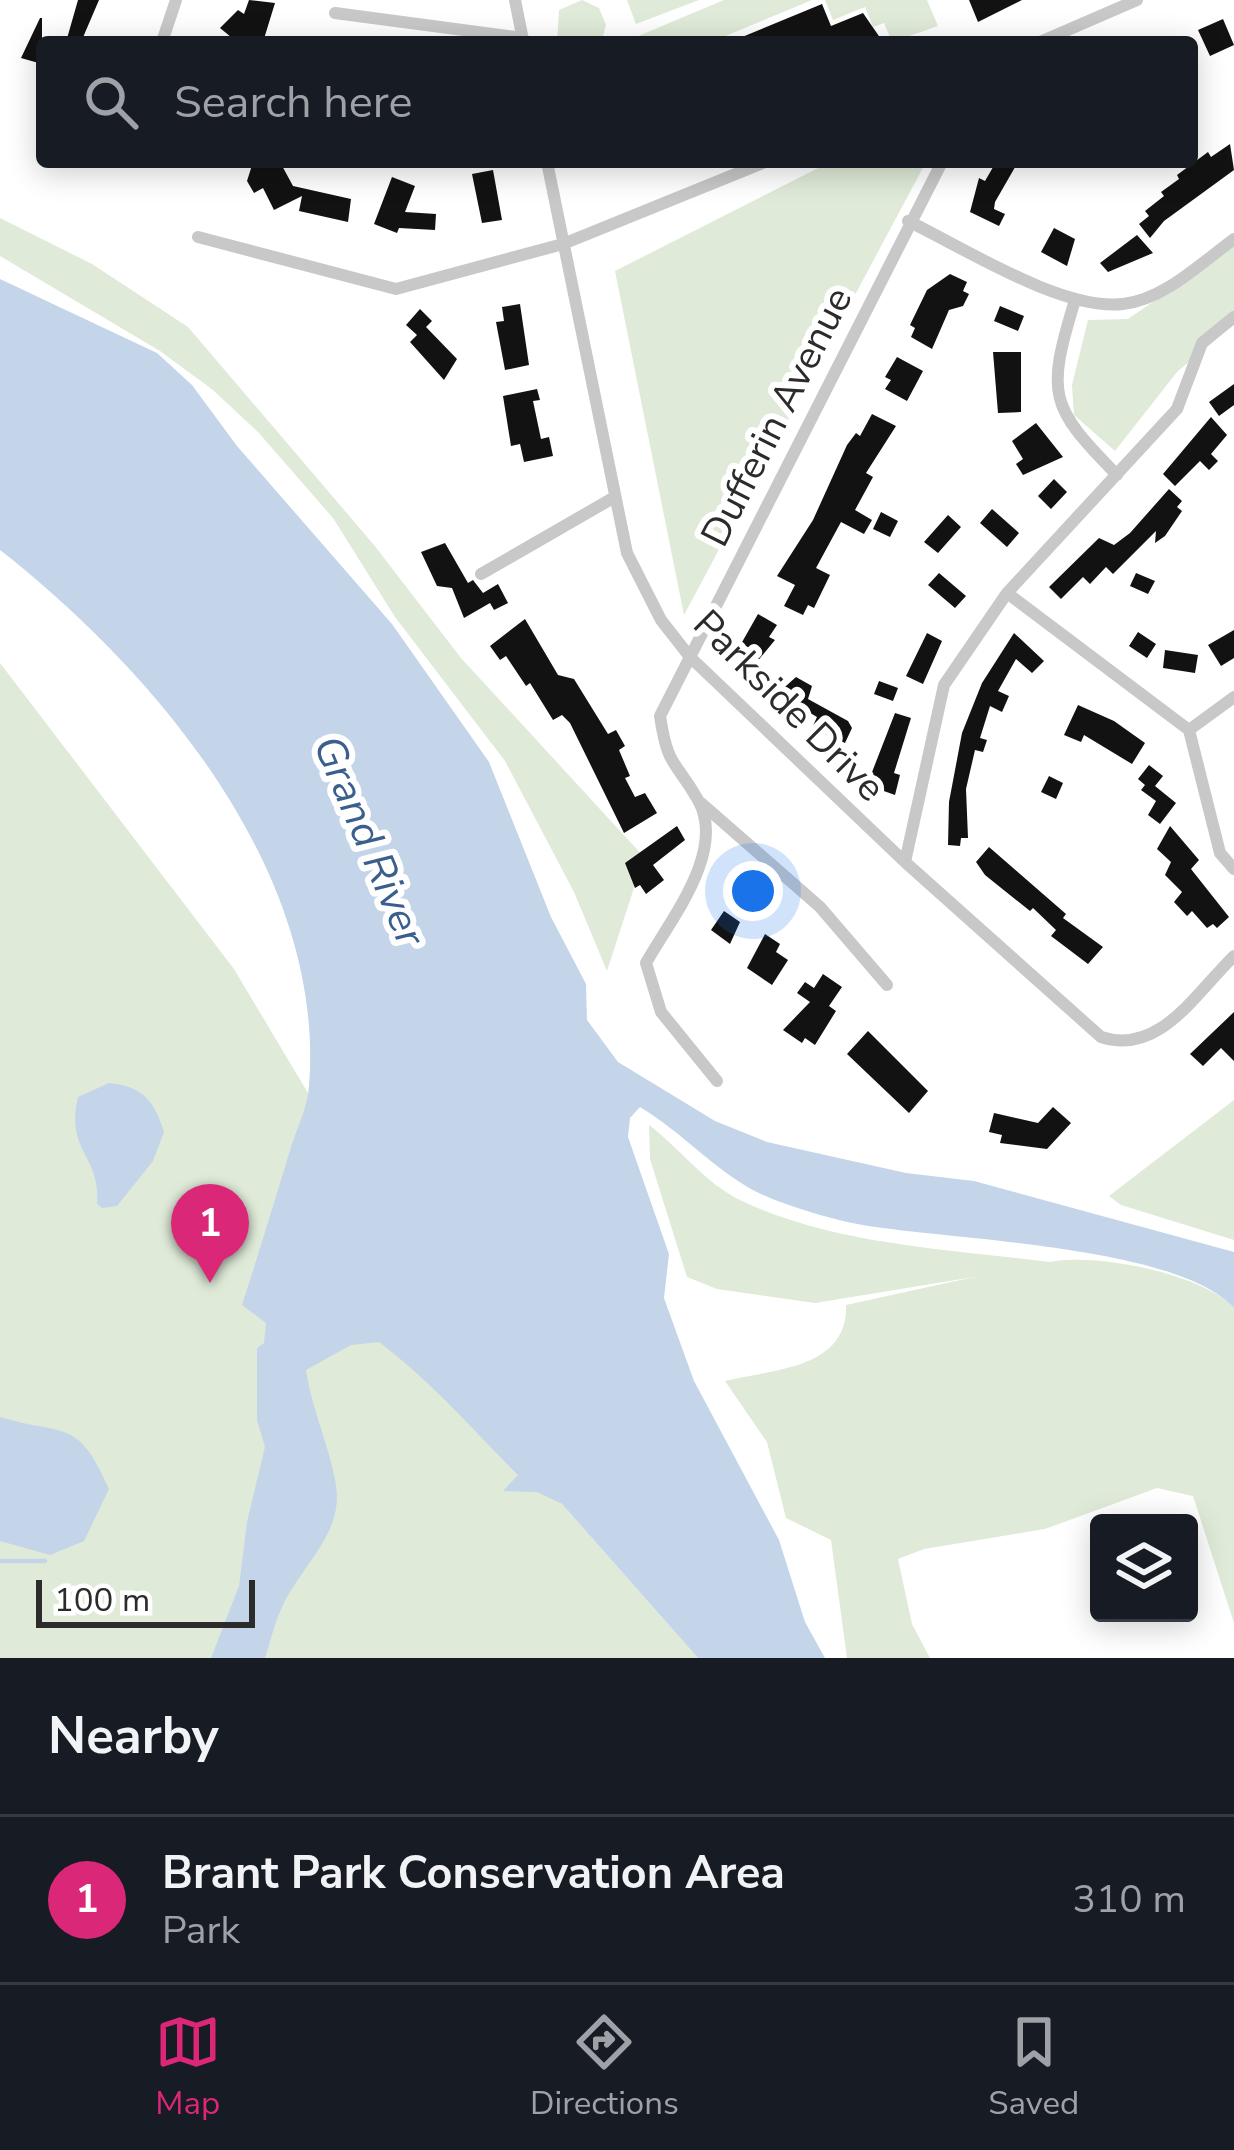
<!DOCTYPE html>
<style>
:root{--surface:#171b24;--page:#20242c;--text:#f1f3f6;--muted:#9ea1a6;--line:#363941;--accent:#db2777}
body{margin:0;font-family:"Nunito Sans",sans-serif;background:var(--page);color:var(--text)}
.controls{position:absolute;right:36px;bottom:36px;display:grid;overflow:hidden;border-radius:12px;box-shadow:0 6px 30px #0003}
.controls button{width:108px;height:108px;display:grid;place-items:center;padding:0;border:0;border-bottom:3px solid var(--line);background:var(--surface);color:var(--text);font:60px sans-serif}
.scale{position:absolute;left:36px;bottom:30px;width:219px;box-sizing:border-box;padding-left:12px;border:6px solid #2b2b2b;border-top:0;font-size:33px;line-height:42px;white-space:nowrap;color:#2b2b2b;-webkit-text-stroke:9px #fff;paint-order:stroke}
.you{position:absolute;left:753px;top:891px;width:42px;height:42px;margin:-30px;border:9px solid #fff;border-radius:50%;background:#1a73e8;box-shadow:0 0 0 18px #1a73e833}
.badge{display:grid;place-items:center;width:78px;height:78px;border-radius:50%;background:var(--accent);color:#fff;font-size:39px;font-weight:700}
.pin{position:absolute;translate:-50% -99px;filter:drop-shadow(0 3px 6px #0008)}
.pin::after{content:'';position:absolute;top:63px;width:42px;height:36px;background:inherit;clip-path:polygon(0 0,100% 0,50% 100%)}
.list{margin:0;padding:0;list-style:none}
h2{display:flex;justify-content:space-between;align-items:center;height:156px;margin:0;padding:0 48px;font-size:51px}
h2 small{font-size:39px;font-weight:400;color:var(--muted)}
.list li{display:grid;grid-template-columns:78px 1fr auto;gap:36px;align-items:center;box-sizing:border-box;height:168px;padding:0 48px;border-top:3px solid var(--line)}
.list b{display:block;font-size:45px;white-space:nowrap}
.list p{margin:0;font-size:39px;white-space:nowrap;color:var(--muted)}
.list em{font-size:39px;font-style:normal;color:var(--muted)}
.icon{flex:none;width:66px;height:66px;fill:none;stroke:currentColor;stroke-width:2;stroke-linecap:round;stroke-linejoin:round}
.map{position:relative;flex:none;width:1234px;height:1658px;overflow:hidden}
.search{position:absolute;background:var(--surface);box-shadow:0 6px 30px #0003;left:36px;right:36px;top:36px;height:132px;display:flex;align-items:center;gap:30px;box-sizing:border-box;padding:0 42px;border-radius:12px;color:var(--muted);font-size:45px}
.sheet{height:324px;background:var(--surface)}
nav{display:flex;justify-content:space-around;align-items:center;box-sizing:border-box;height:168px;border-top:3px solid var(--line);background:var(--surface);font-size:33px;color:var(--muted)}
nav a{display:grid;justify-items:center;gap:6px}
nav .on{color:var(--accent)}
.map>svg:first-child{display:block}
</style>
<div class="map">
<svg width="1234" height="1658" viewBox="0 0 1234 1658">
<rect width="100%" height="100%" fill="#fff"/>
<path fill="#dfead8" d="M582 0 599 8 606 25 602 40 557 42 559 10Z
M627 0H699L636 24Z
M724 0H812L711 42H624Z
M825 0H927L938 26 892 42 884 23 873 27 865 7 833 20Z
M830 162H926L684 615 615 271Z
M0 218 92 264 188 327 374 545 461 658 644 857 607 971 574 892 505 761 395 617 333 518 258 432 213 390 160 351 0 256Z
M1234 246V324L1177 372 1115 451 1074 415 1072 385 1088 320 1128 319Z
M0 663 234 969 549 1497 562 1504 698 1658H0Z
M1234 1100V1240L1121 1205 1109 1196Z
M649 1125C681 1149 704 1183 742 1201 836 1245 948 1249 1050 1262 1095 1253 1202 1273 1234 1308V1623L1193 1496 1157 1488 1045 1529 924 1549 898 1559 912 1624 930 1658H847L831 1540 786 1518 767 1442 725 1381C774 1369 848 1369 846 1305L974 1277 815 1303 717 1289 687 1277 650 1159Z"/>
<path fill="#c4d5ea" d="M0 279 157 353 192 385 237 446 392 624 489 762 551 917 586 984 587 1020 618 1062 715 1121 767 1142 906 1173 974 1181 1234 1252V1308C1177 1245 949 1240 863 1225 834 1220 802 1210 775 1200 723 1181 686 1134 640 1107L630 1118 628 1137 669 1254 664 1298 694 1381 779 1540 805 1622 825 1658H698L562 1504 537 1492 503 1491 518 1475C472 1429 432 1382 379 1342L351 1345 306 1370C311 1409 337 1465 337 1497 337 1538 300 1569 283 1605 275 1621 271 1640 265 1658H211L239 1586 247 1522 265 1447 257 1420V1348L264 1343 266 1323 242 1305C259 1252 275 1200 291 1147 297 1128 308 1106 309 1086 326 873 157 673 0 550Z
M109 1083C142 1086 154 1100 164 1132L153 1161 117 1206 102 1208 97 1204C101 1155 65 1152 78 1097Z
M0 1417C67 1437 77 1417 109 1489L84 1541 50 1555 0 1541Z"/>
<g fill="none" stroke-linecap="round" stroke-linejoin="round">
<path stroke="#c4d5ea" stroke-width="4.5" d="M0 1561H45"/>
</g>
<path fill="#121212" d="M78 0H99L81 42H66Z
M249 0 275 3 263 42H237L220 28 238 10 244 14Z
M969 0H1022L978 22Z
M822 4 831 26 863 13 883 42H730Z
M40 18H42V64L21 58Z
M1223 19 1234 45 1210 56 1198 30Z
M1230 144 1234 170 1164 221 1150 238 1139 224 1149 216 1145 211 1164 196 1161 192 1179 179 1177 175 1208 152 1211 157Z
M253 162H280L293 186 351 199 348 222 299 211 302 196 274 210 263 188 254 193 247 181Z
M996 162H1018L995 202 994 209 1005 214 999 226 970 212 979 178 985 181Z
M493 170 502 220 482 223 472 174Z
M392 177 415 186 405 212 436 214 435 230 399 228 397 233 374 224Z
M1054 228 1075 239 1067 266 1041 252Z
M1137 235 1153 253 1108 272 1100 263Z
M950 274 967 282 963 291 969 294 963 306 949 310 932 349 911 337 915 328 910 325 927 290Z
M520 304 529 365 505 370 496 322 504 321 502 307Z
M1000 306 1024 316 1018 331 994 321Z
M420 309 432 321 426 327 457 359 444 380 410 342 417 335 406 325Z
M993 352H1021V412L998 413Z
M897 357 923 371 907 401 885 389 891 380 885 377Z
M1234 384V405L1219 416 1209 402Z
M537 389 540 400 533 401 541 439 549 437 553 456 524 462 520 444 511 446 503 396Z
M872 414 896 426 866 473 873 477 855 510 872 520 864 534 841 522 816 568 830 575 814 608 808 605 803 615 784 606 795 585 777 576 813 520 847 445 856 433 860 436Z
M1211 417 1227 435 1211 454 1218 461 1209 470 1200 461 1175 486 1163 474Z
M1036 423 1063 457 1023 475 1016 464 1023 459 1012 441Z
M1054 479 1067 492 1051 509 1038 496Z
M1169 489 1182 501 1177 507 1182 511 1165 536 1155 543 1156 531 1113 574 1106 567 1090 584 1083 577 1061 599 1049 587 1099 538 1114 545 1130 533Z
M992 509 1019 533 1007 547 980 523Z
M881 512 898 521 890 537 873 529Z
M948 515 961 527 938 553 924 542Z
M445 543 468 583 473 580 483 593 498 584 508 603 494 610 490 603 464 618 452 588 437 586 421 552Z
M939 573 966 596 955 608 928 585Z
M1136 573 1155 581 1148 594 1130 586Z
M758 614 777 625 769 637 775 640 756 663 737 651Z
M525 619 558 675 574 679 608 734 616 730 625 746 619 750 630 776 625 778 635 797 645 793 657 813 624 833 570 723 562 715 553 720 530 683 526 686 506 656 500 660 490 646Z
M1234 630V658L1221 666 1208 645Z
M1138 632 1156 644 1147 658 1129 646Z
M927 633 942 641 923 684 906 676Z
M1014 633 1044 661 1032 673 1016 659 998 691 1009 696 1002 712 990 706 980 738 987 740 983 752 975 750 966 789 968 838H961L960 846 948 845 949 802 962 733 982 683Z
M1165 650 1198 655 1195 673 1163 668Z
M796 677 812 686 808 699 848 721 852 728 845 743 812 728 817 717 777 694Z
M879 681 898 688 893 701 874 694Z
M1078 705 1114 721 1145 743 1132 764 1084 735 1081 742 1064 735Z
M895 713 911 718 894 773 900 775 895 795 867 785Z
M1149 765 1163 776 1155 786 1176 803 1160 824 1148 815 1156 801 1141 790 1145 785 1138 779Z
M1049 776 1063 783 1056 799 1041 792Z
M677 826 685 840 653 865 664 880 646 894 640 885 635 888 625 863Z
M1170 826 1199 860 1191 869 1229 917 1217 928 1213 924 1207 928 1192 911 1187 916 1174 902 1182 892 1165 875 1171 862 1157 849Z
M989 847 1066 914 1063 918 1103 947 1088 964 1051 936 1056 930 1033 908 1030 911 985 875 976 862Z
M724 911 740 922 730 944 711 930Z
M765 934 780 944 776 952 788 960 772 985 747 968Z
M823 974 842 987 829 1006 836 1011 815 1045 805 1038 802 1043 783 1030 810 1002 797 993 805 982 814 988Z
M1234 1012V1061L1221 1048 1203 1066 1190 1054Z
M868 1031 928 1091 909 1113 847 1054Z
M1053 1107 1071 1123 1047 1149 1000 1143 1002 1135 989 1132 994 1113 1038 1123Z"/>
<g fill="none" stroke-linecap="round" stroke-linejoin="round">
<path stroke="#c8c8c8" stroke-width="12" d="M515 0 523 40
M335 13 523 38
M162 42 176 0
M1040 42 1137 0
M547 162 627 553 661 620 690 657 905 862 1101 1037C1159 1056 1195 994 1234 956
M908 221C964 248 1062 311 1123 304 1164 300 1202 262 1234 239
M198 237 396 289 563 244 765 162
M1075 300C1046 395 1049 406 1117 475
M481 574 613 498
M1007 593 1189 730 1220 853 1234 869
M1189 730 1234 697
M701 803 820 907 887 985
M905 862 944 685 1007 593 1177 409 1202 343 1234 317
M717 1081 661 1012 646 963C670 920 727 851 698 800 675 759 668 769 660 716L942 162"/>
</g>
<g text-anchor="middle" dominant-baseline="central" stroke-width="12" stroke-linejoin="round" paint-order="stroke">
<g font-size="39" fill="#2b2b2b" stroke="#fff">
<text transform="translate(777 417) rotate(-63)">Dufferin Avenue</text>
<text transform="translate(789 706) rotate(45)">Parkside Drive</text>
</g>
<g font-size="42" font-style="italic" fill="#3a5f8d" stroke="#fff">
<text transform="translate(369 841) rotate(67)">Grand River</text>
</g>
</g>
</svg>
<div class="controls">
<button><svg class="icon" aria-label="layers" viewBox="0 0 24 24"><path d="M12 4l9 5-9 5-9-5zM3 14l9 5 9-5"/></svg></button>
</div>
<div class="scale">100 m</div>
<div class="you"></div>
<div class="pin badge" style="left:210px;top:1283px">1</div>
<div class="search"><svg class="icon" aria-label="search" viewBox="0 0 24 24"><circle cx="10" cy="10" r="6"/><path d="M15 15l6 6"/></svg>Search here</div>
</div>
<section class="sheet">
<h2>Nearby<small></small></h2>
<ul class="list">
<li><span class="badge">1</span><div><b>Brant Park Conservation Area</b><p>Park</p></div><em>310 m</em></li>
</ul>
</section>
<nav>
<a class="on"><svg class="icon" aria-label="map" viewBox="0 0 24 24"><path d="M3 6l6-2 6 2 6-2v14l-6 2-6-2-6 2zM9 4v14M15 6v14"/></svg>Map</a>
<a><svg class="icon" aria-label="directions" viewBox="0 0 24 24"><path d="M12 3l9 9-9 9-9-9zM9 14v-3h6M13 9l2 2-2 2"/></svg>Directions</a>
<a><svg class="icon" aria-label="saved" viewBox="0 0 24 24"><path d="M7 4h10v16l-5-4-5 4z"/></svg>Saved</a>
</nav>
